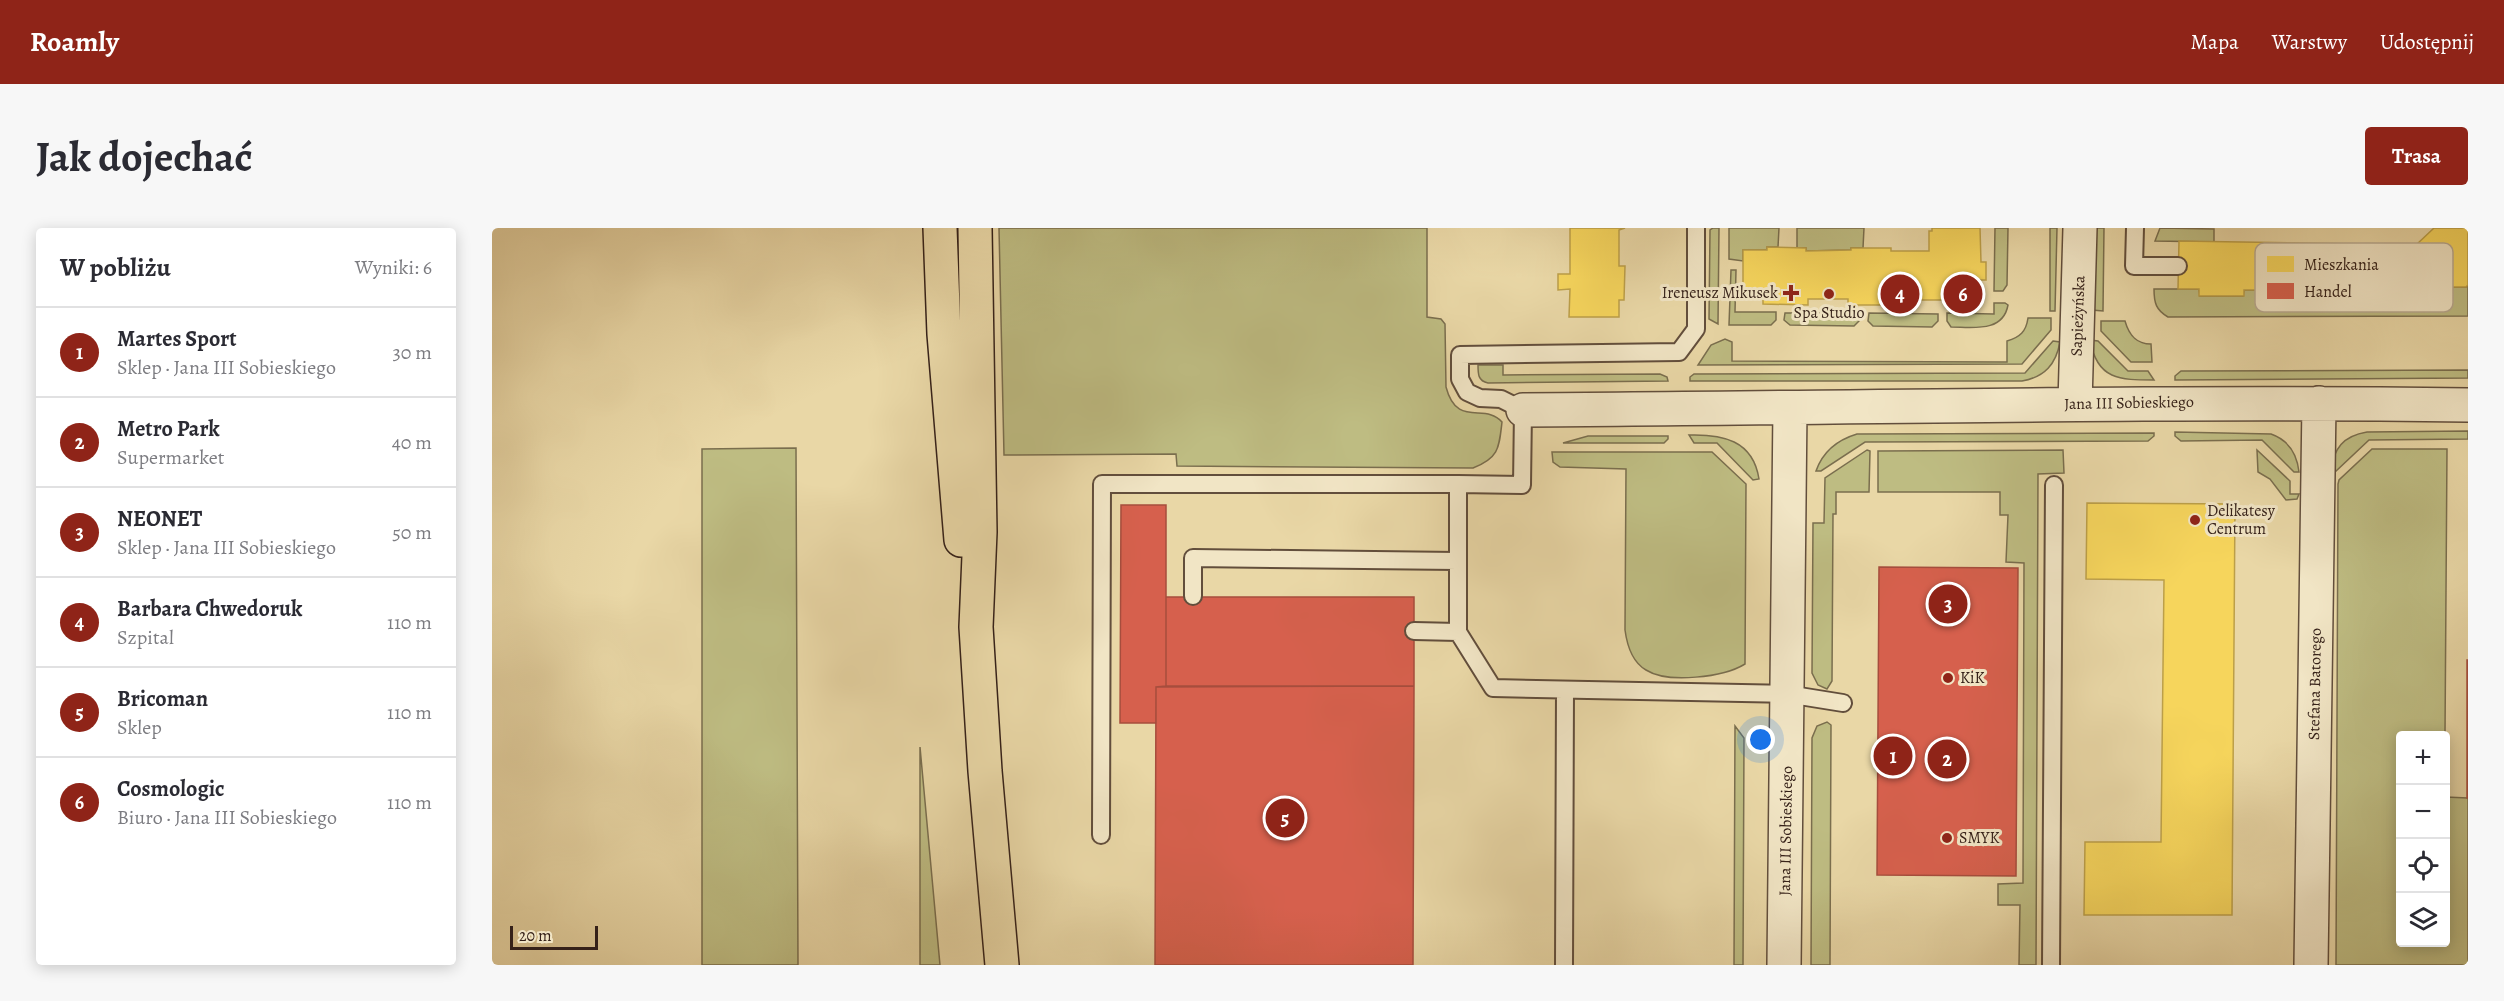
<!DOCTYPE html>
<html lang="pl">
<meta charset="utf-8">
<style>
:root{--surface:#fff;--page:#f7f7f7;--text:#2b2b33;--muted:#7c7c81;--line:#e1e1e2;--accent:#8f2418}
body{margin:0;font-family:Alegreya,serif;background:var(--page);color:var(--text)}
.controls{position:absolute;right:18px;bottom:18px;display:grid;overflow:hidden;border-radius:6px;box-shadow:0 3px 15px #0003}
.controls button{width:54px;height:54px;display:grid;place-items:center;padding:0;border:0;border-bottom:2px solid var(--line);background:var(--surface);color:var(--text);font:30px sans-serif}
.scale{position:absolute;left:18px;bottom:15px;width:88px;box-sizing:border-box;padding-left:6px;border:3px solid #352119;border-top:0;font-size:16px;line-height:21px;white-space:nowrap;color:#352119;-webkit-text-stroke:4px #f1e5c5;paint-order:stroke}
.you{position:absolute;left:1269px;top:512px;width:21px;height:21px;margin:-15px;border:4px solid #fff;border-radius:50%;background:#1a73e8;box-shadow:0 0 0 9px #1a73e833}
.badge{display:grid;place-items:center;width:39px;height:39px;border-radius:50%;background:var(--accent);color:#fff;font-size:20px;font-weight:700}
.pin{position:absolute;translate:-50% -50%;border:3px solid #fff;box-shadow:0 2px 6px #0006}
.list{margin:0;padding:0;list-style:none}
h2{display:flex;justify-content:space-between;align-items:center;height:78px;margin:0;padding:0 24px;font-size:26px}
h2 small{font-size:20px;font-weight:400;color:var(--muted)}
.list li{display:grid;grid-template-columns:39px 1fr auto;gap:18px;align-items:center;box-sizing:border-box;height:90px;padding:0 24px;border-top:2px solid var(--line)}
.list b{display:block;font-size:22px;white-space:nowrap}
.list p{margin:0;font-size:20px;white-space:nowrap;color:var(--muted)}
.list em{font-size:20px;font-style:normal;color:var(--muted)}
.icon{flex:none;width:33px;height:33px;fill:none;stroke:currentColor;stroke-width:2;stroke-linecap:round;stroke-linejoin:round}
.map{position:relative;flex:none;width:1976px;height:737px;overflow:hidden;border-radius:6px}
header{display:flex;align-items:center;gap:36px;box-sizing:border-box;height:84px;padding:0 30px;background:var(--accent);color:#fff}
header strong{font-size:28px}
nav{display:flex;gap:33px;margin-inline-start:auto;font-size:21px}
.intro{display:flex;align-items:center;justify-content:space-between;box-sizing:border-box;height:144px;padding:0 36px}
h1{margin:0;font-size:42px}
.button{padding:15px 27px;border-radius:6px;background:var(--accent);color:#fff;font-size:21px;font-weight:700}
main{display:flex;gap:36px;padding:0 36px}
aside{flex:1;background:var(--surface);border-radius:6px;box-shadow:0 3px 15px #0003}
.map>svg:first-child{display:block}
</style>
<header>
<strong>Roamly</strong>
<nav><a>Mapa</a><a>Warstwy</a><a>Udostępnij</a></nav>
</header>
<div class="intro"><h1>Jak dojechać</h1><a class="button">Trasa</a></div>
<main>
<aside>
<h2>W pobliżu<small>Wyniki: 6</small></h2>
<ul class="list">
<li><span class="badge">1</span><div><b>Martes Sport</b><p>Sklep · Jana III Sobieskiego</p></div><em>30 m</em></li>
<li><span class="badge">2</span><div><b>Metro Park</b><p>Supermarket</p></div><em>40 m</em></li>
<li><span class="badge">3</span><div><b>NEONET</b><p>Sklep · Jana III Sobieskiego</p></div><em>50 m</em></li>
<li><span class="badge">4</span><div><b>Barbara Chwedoruk</b><p>Szpital</p></div><em>110 m</em></li>
<li><span class="badge">5</span><div><b>Bricoman</b><p>Sklep</p></div><em>110 m</em></li>
<li><span class="badge">6</span><div><b>Cosmologic</b><p>Biuro · Jana III Sobieskiego</p></div><em>110 m</em></li>
</ul>
</aside>
<div class="map">
<svg width="1976" height="737" viewBox="0 0 1976 737">
<rect width="100%" height="100%" fill="#e9d7a6"/>
<filter id="stains"><feTurbulence type="fractalNoise" baseFrequency=".00333" numOctaves="4"/><feColorMatrix values="0 0 0 0 .2 0 0 0 0 .09 0 0 0 0 .02 0 0 0 .5 -.17"/></filter>
<radialGradient id="worn" r=".72"><stop offset=".6" stop-color="#630" stop-opacity="0"/><stop offset="1" stop-color="#630" stop-opacity=".3"/></radialGradient>
<path fill="#bebc82" stroke="#7a6e4e" stroke-width="1.5" d="M507 0H935V89L949 91 953 96 954 159C965 201 993 174 1010 194 1007 220 1007 230 981 240L685 238 684 226 512 227Z
M1221 0H1227L1226 96 1217 91 1218 2Z
M1237 0H1287L1286 19H1275V22H1251V33L1237 31Z
M1305 0H1372L1371 20H1359V22L1314 23V20H1305Z
M1503 0H1516L1515 57 1511 63H1502Z
M1558 0H1565L1563 83H1558Z
M1602 0H1612L1611 83 1600 82Z
M1668 0 1722 1V14L1663 13Z
M1239 42H1244L1243 84H1284V92L1279 97H1237Z
M1976 57V88L1676 89C1664 82 1662 75 1662 61H1707L1708 68H1751L1752 62H1792V69L1837 63 1873 64V70H1905L1906 64H1923V59H1974Z
M1502 75H1513L1516 77C1511 105 1480 99 1459 99L1455 93V85L1502 86Z
M1293 85H1368V92L1362 98 1298 97 1292 92Z
M1377 85 1446 86V93L1440 99 1381 98 1376 93Z
M1536 90H1559V102L1530 136 1206 137 1219 117 1233 111 1240 114V133L1515 134V113C1528 109 1534 104 1536 90Z
M1609 93H1633C1637 107 1644 116 1659 116L1660 134H1639L1609 103Z
M1598 112 1606 113 1636 143H1656L1662 152C1628 152 1605 152 1598 112Z
M1561 113 1568 114C1564 136 1553 149 1530 153H1198V149L1202 146 1533 145Z
M986 137H1011V147L1168 146 1175 149 1176 153 996 155C986 153 986 146 986 137Z
M1976 142V150L1683 152V148L1689 143Z
M1976 203V211L1877 212 1843 244H1838C1842 220 1851 208 1875 204Z
M1683 204 1779 206C1796 212 1805 226 1807 244H1802L1770 212 1689 213 1683 208Z
M1662 205V208L1656 213 1373 214 1329 243H1324C1331 223 1345 212 1365 206Z
M1197 207C1230 206 1261 212 1267 251L1261 252 1225 215H1202Z
M1096 208H1176V211L1172 215H1071Z
M304 220 306 737H210V221Z
M1880 221H1955L1953 507 1908 508V714H1954V569L1976 570V737H1844L1846 256 1847 252Z
M1375 222 1378 223 1377 264H1344V286H1341L1340 453 1335 461 1326 457 1320 445 1321 295H1332L1333 250Z
M1571 222 1572 245 1546 246 1544 737H1527L1528 677H1506V656L1531 655 1532 335 1514 334 1516 287H1508V264H1386V223Z
M1765 222 1798 253V266H1807L1805 271 1794 272 1778 251 1766 244Z
M1060 224H1220L1254 256 1253 436C1232 449 1176 456 1154 442 1140 434 1135 417 1133 402L1134 241 1068 239 1061 234Z
M1335 494 1339 497 1338 737H1319L1320 510 1325 498Z
M1243 498 1252 510 1251 737H1242Z
M428 519 448 737H428Z"/>
<path fill="#f6d55c" stroke="#bc9f48" stroke-width="1.5" d="M1078 0H1133L1127 2V38H1133L1132 72H1127V89H1077L1078 61 1066 62V46H1078Z
M1440 0H1488L1489 34H1494V52H1488V72H1401V77H1356V71H1316V77L1271 76V71H1251V22H1275V19L1314 20V23L1359 22V20H1399V23H1437V3H1440Z
M1942 0H1976V57L1974 59H1923V65L1906 64V70H1873V64L1837 63V70L1792 69V62H1752V68H1707V61H1686L1687 13 1924 17Z
M1595 275 1743 276 1740 687H1592L1593 614H1669L1672 352 1594 351Z"/>
<path fill="#d6604d" stroke="#a64d3d" stroke-width="1.5" d="M629 277H674V458L664 459V495H628Z
M1387 339 1526 340 1524 648 1385 647Z
M674 369H922V458H674Z
M1975 432H1976V570H1975Z
M922 458 921 737H663L664 459Z"/>
<g fill="none" stroke-linecap="round" stroke-linejoin="round">
<g stroke="#624e3c" stroke-width="20">
<path id="service" d="M1204 0V101L1187 124 968 127V151L975 164 988 170 1009 171 1031 182 1030 257 966 256V404L1001 460 1295 466 1351 475
M1643 0 1642 38H1686
M701 368V330L965 333
M922 403 966 404
M609 607 610 256H966
M1072 737 1073 462
M1559 737 1562 257"/>
</g>
<g stroke="#624e3c" stroke-width="36">
<path id="minor" d="M1583 175 1588 0
M1031 182C1346 180 1661 173 1976 177
M1292 737 1298 180
M1819 737 1827 175"/>
</g>
<g stroke="#352119" stroke-width="36">
<path id="primary" d="M448 0 452 106 469 312
M483 0 488 304 484 399 493 543 510 737"/>
</g>
<use href="#service" stroke="#f1e5c5" stroke-width="16"/>
<use href="#minor" stroke="#f1e5c5" stroke-width="33"/>
<use href="#primary" stroke="#e9d7a6" stroke-width="33"/>
</g>
<g fill="#8f2418" stroke="#f1e5c5" stroke-width="2">
<path d="M1296 56h6v6h6v6h-6v6h-6v-6h-6v-6h6z"/>
<circle cx="1337" cy="66" r="6"/>
<circle cx="1703" cy="292" r="6"/>
<circle cx="1456" cy="450" r="6"/>
<circle cx="1455" cy="610" r="6"/>
</g>
<g text-anchor="middle" dominant-baseline="central" stroke-width="6" stroke-linejoin="round" paint-order="stroke">
<g font-size="16" fill="#352119" stroke="#f1e5c5" text-anchor="start">
<text x="1286" y="65" text-anchor="end">Ireneusz Mikusek</text>
<text x="1337" y="85" text-anchor="middle">Spa Studio</text>
<text x="1715" y="283">Delikatesy<tspan x="1715" dy="18">Centrum</tspan></text>
<text x="1468" y="450">KiK</text>
<text x="1467" y="610">SMYK</text>
</g>
<g font-size="16" fill="#352119" stroke="#f1e5c5">
<text transform="translate(1586 88) rotate(-88)">Sapieżyńska</text>
<text transform="translate(1637 175) rotate(-1)">Jana III Sobieskiego</text>
<text transform="translate(1823 456) rotate(-89)">Stefana Batorego</text>
<text transform="translate(1294 603) rotate(-89)">Jana III Sobieskiego</text>
</g>
</g>
<rect x="1763" y="15" width="198" height="69" rx="9" fill="#f1e5c5" stroke="#b9aa91" stroke-width="1.5"/>
<rect x="1775" y="28" width="27" height="16" fill="#f6d55c"/>
<rect x="1775" y="55" width="27" height="16" fill="#d6604d"/>
<g font-size="16" fill="#352119">
<text x="1812" y="42">Mieszkania</text>
<text x="1812" y="69">Handel</text>
</g>
<rect width="100%" height="100%" filter="url(#stains)"/>
<rect width="100%" height="100%" fill="url(#worn)"/>
</svg>
<div class="controls">
<button>+</button>
<button>−</button>
<button><svg class="icon" aria-label="locate" viewBox="0 0 24 24"><circle cx="12" cy="12" r="6"/><path d="M12 2v4M12 18v4M2 12h4M18 12h4"/></svg></button>
<button><svg class="icon" aria-label="layers" viewBox="0 0 24 24"><path d="M12 4l9 5-9 5-9-5zM3 14l9 5 9-5"/></svg></button>
</div>
<div class="scale">20 m</div>
<div class="you"></div>
<div class="pin badge" style="left:1401px;top:528px">1</div>
<div class="pin badge" style="left:1455px;top:531px">2</div>
<div class="pin badge" style="left:1456px;top:376px">3</div>
<div class="pin badge" style="left:1408px;top:66px">4</div>
<div class="pin badge" style="left:793px;top:590px">5</div>
<div class="pin badge" style="left:1471px;top:66px">6</div>
</div>
</main>
